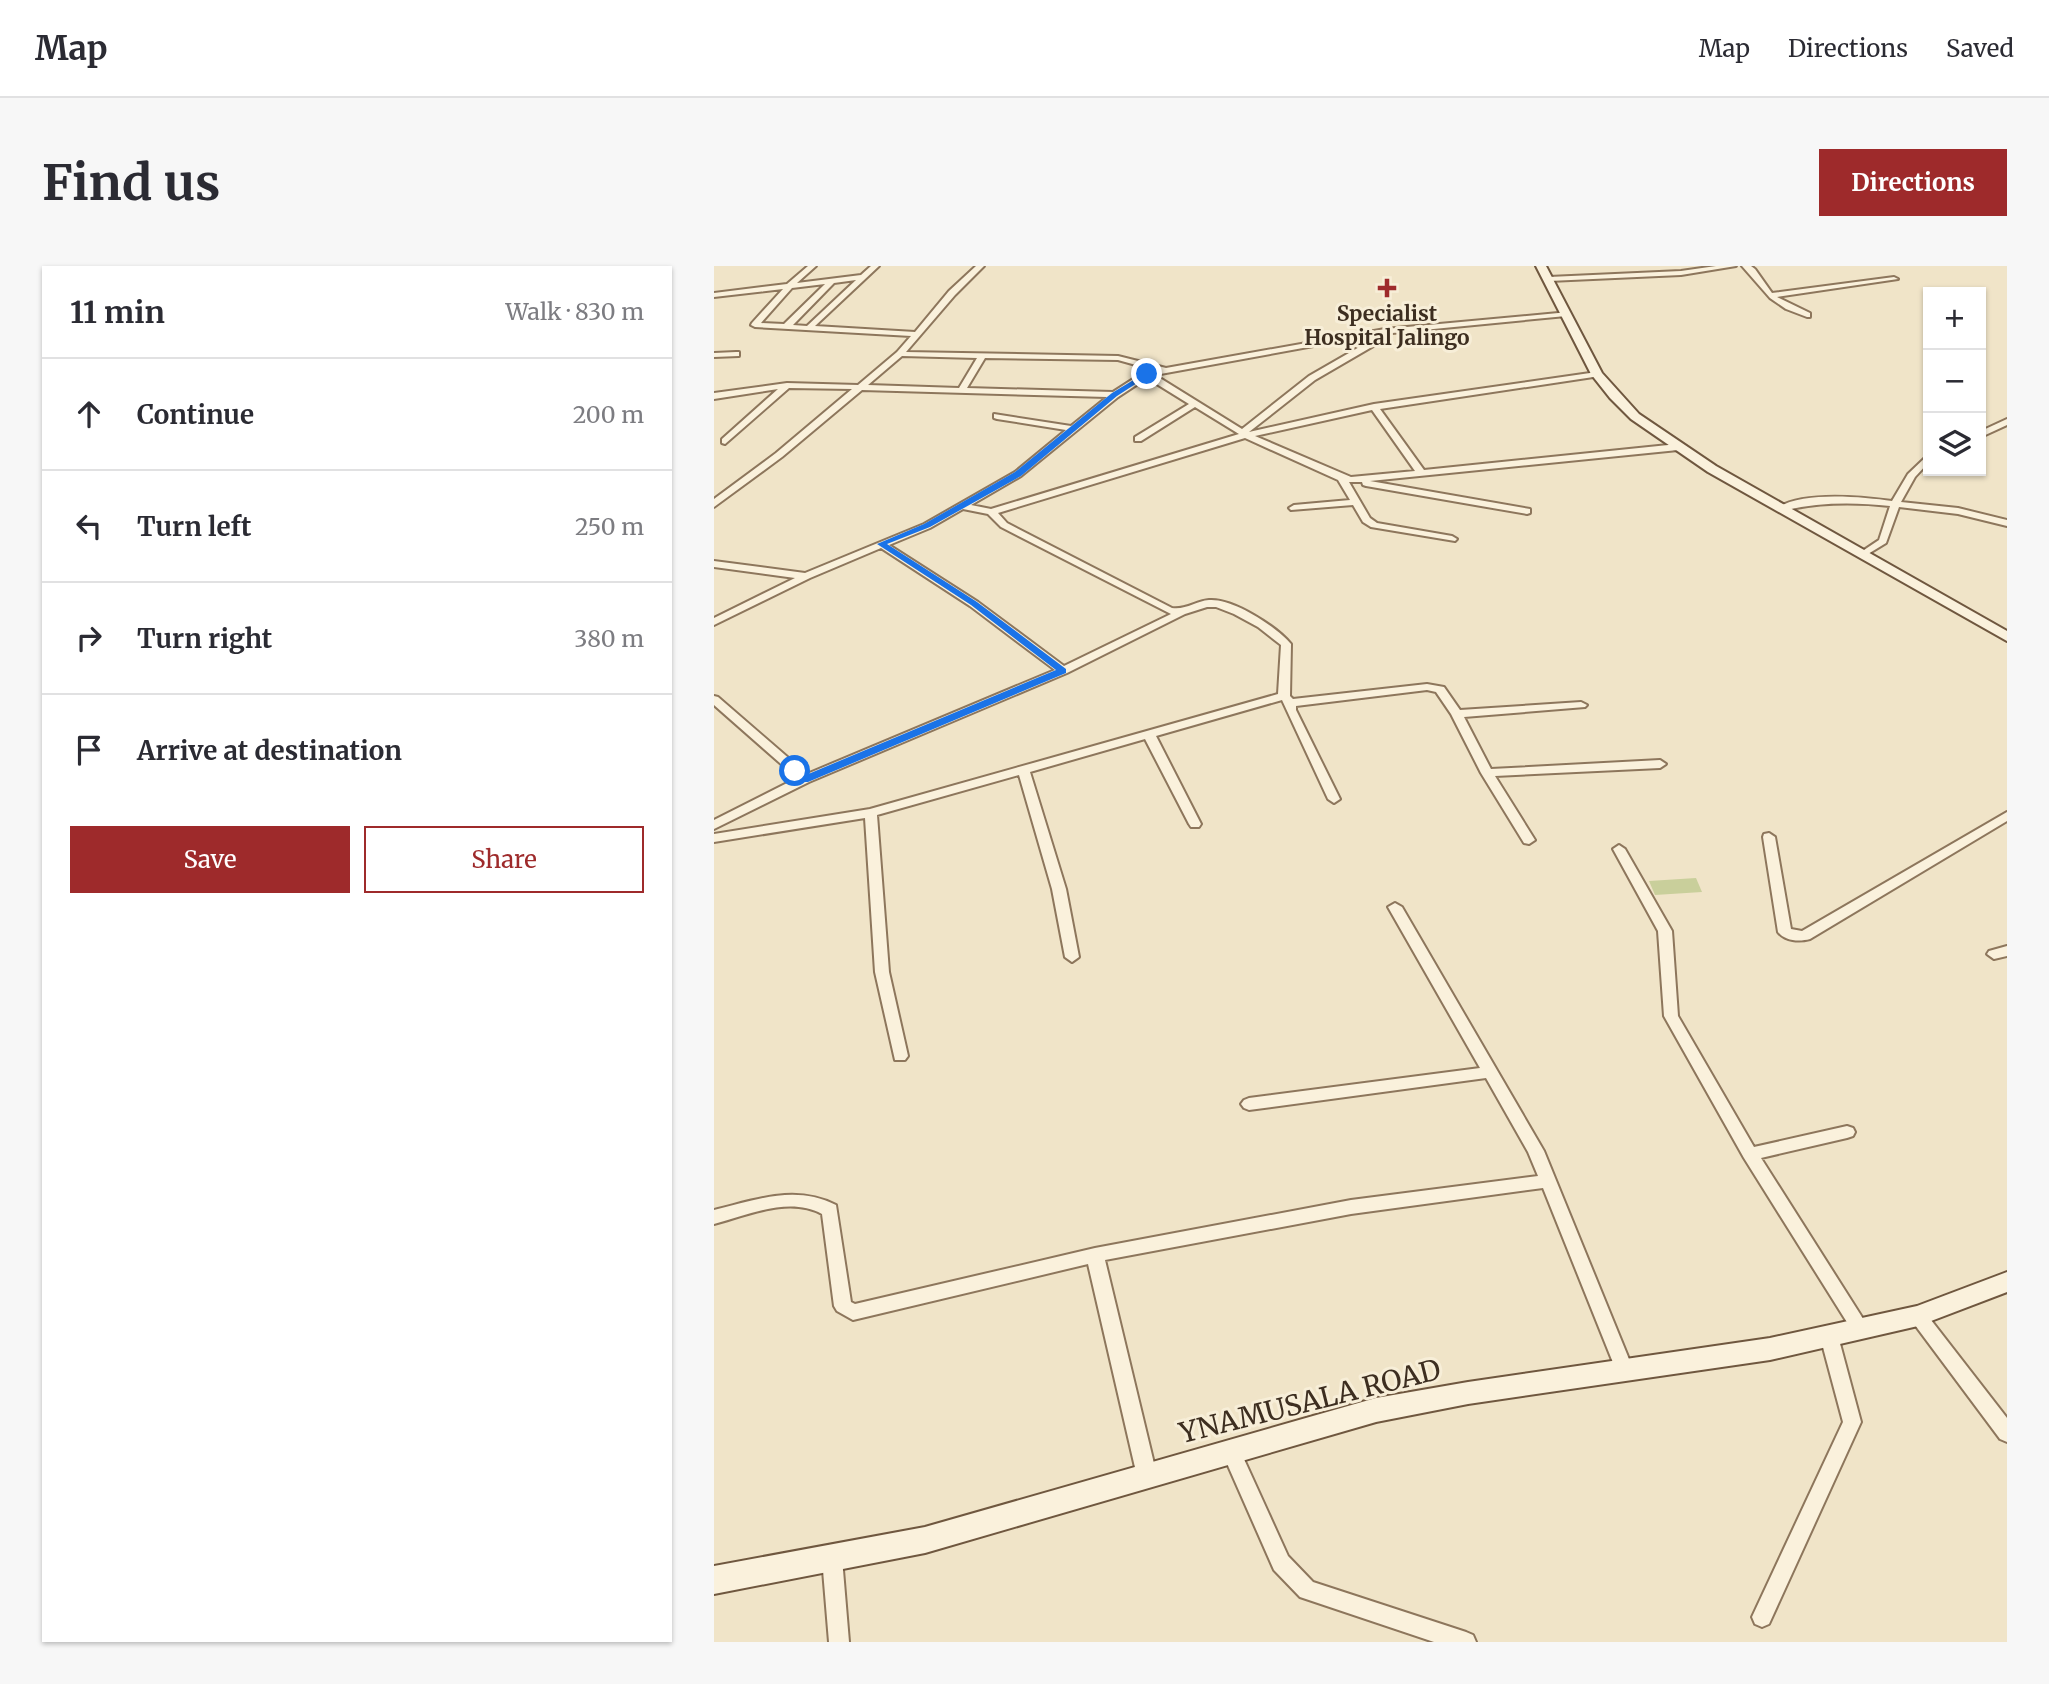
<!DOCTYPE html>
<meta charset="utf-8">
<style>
:root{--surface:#fff;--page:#f7f7f7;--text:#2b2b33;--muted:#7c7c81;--line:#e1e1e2;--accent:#9e2a2b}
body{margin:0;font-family:Merriweather,serif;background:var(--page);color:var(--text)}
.controls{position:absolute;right:21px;top:21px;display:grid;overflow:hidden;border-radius:0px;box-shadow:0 2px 5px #0004}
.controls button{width:63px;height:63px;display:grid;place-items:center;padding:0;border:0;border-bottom:2px solid var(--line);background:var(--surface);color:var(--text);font:35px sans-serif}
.stop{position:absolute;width:21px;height:21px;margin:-16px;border:5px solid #1a73e8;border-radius:50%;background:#fff}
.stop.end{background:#1a73e8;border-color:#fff;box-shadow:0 2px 7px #0008}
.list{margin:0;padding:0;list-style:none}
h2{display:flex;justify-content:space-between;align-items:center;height:91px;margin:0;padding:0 28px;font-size:30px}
h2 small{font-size:23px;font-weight:400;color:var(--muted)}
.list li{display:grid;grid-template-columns:46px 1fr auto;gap:21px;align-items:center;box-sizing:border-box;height:112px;padding:0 28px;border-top:2px solid var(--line)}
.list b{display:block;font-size:26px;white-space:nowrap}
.list em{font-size:23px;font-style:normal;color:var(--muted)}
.actions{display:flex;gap:14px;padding:21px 28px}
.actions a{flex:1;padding:16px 0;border:2px solid var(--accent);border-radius:0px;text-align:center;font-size:24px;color:var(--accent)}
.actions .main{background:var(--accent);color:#fff}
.icon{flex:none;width:38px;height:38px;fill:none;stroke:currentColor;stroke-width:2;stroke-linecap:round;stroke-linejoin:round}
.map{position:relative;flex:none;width:1293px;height:1376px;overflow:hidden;border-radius:0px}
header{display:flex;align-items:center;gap:42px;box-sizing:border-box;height:98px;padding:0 35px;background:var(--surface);border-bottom:2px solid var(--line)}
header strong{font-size:33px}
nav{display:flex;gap:38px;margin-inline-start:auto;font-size:24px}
.intro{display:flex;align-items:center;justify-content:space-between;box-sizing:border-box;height:168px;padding:0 42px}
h1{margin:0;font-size:49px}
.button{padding:18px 32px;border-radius:0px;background:var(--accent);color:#fff;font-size:24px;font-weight:700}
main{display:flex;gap:42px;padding:0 42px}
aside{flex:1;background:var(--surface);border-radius:0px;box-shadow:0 2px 5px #0004}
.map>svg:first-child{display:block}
</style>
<header>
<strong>Map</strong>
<nav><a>Map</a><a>Directions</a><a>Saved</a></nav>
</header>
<div class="intro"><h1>Find us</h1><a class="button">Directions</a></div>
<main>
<aside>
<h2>11 min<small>Walk · 830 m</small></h2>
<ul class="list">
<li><svg class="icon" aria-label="ahead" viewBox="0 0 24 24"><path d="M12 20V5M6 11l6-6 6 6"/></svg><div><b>Continue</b></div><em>200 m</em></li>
<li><svg class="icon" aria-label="left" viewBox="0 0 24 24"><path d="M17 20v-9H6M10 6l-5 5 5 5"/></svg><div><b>Turn left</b></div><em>250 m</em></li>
<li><svg class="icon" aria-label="right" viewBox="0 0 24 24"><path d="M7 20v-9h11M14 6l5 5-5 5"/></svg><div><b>Turn right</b></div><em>380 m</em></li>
<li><svg class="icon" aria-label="arrive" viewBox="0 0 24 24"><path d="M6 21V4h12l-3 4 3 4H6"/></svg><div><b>Arrive at destination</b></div></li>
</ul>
<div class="actions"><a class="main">Save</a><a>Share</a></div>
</aside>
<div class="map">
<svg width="1293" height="1376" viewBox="0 0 1293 1376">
<rect width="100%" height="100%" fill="#f0e4c8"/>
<path fill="#c9cf9b" d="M982 612 988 626 941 629 935 615Z"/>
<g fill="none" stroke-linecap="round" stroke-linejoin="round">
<g stroke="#8d765c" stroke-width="4">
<path id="minor" d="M94 0H102L83 17 147 9 157 0H165L101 60 201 66 235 25 262 0H270L241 29 192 86 404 90 452 102 671 63 855 46 856 48 852 50 668 68V75L601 114 535 166 660 138 883 106H886V110L666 143 710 204 964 178 968 181 964 184 656 215 816 243V247L813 248 652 220 649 219 648 216H635L656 252 663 257 738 270 743 273 741 275 657 261 649 256 639 239 577 244 575 242 580 239 636 234 624 214 531 172 284 247 293 257 458 342C472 344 482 335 495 334 519 332 563 361 577 378L576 430 579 433 713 418 730 421 746 444 867 436 873 439 871 441 750 451 777 503 946 494 952 498 946 502 781 510 821 574 815 578 810 577 767 507 737 448 722 426 713 424 582 440V444L626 533 620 537 614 533 568 434 442 470 487 558 485 561H477L475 558 431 473 316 506 352 623 365 691 358 696 351 691 338 623 305 509 163 549 175 706 194 790 191 794H181L161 706 151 552 0 576V568L156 543 564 428 567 379 544 361 520 348 502 341H493L471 348 353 407 95 516 0 563V554L83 512 0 439V430L4 431 93 508 341 404 256 340 167 282 96 312 0 359V352L81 312 0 301V295L91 307 210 258 301 206 352 164 283 153 280 152V148L357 160 393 131 148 124 68 191 0 241V233L62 187 138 123 75 122 11 178 8 177V173L64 123 0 133V127L73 117 144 119 183 86 197 70 41 61 37 59 38 57 69 23 0 31V27L73 18ZM142 14 93 60 79 59 120 17ZM111 18 70 58 47 57 78 22ZM660 69 661 72 595 110 528 163 441 109ZM188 90 263 92 245 122 154 119ZM271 92 404 94 440 104 430 106 399 126 253 122ZM433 112 475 138 421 171V175H427L481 141 525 168 277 243 257 239 307 210 404 131ZM658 144 701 205 637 211 541 170ZM249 243 274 248 287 261 457 348 350 400 264 336 175 279 216 262Z
M1002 0H1022L967 9 835 15 831 13 835 11 967 5Z
M1028 0H1037L1041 3 1058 27 1180 11 1184 13 1063 31 1096 47V51H1093L1072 43 1056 32Z
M22 86H25V90L0 91V87Z
M1293 153V159L1267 171V165Z
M1214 189V197L1201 211 1187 236 1244 242 1293 254V260L1244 248 1185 241 1172 277 1149 291 1144 288 1165 274 1176 240C1139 236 1104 236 1068 245L1063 242C1090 225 1147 231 1178 235L1194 208Z
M1293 546V555L1096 673C1085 676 1071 675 1064 666L1049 571 1050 568 1055 567 1061 571 1077 663 1088 665Z
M905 579 911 583 958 665 964 750 1040 881 1133 860 1139 862 1141 866 1139 870 1133 872 1047 892 1153 1059 1156 1064 1153 1069 1147 1072 1141 1069 1030 892 950 750 944 665 899 583Z
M681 637 688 641 830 885 919 1103 916 1109 910 1111 904 1109 829 922 637 948 391 994 443 1210 440 1216 433 1219 426 1216 423 1210 374 998 139 1054 123 1045 120 1040 108 948C75 930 34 949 0 958V944C42 934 81 918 122 939L137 1036 141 1038 381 982 637 934 824 910 814 886 772 812 535 844 530 842 527 838 530 834 535 832 766 802 674 641Z
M1293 680V690L1280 693 1273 688 1275 685Z
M1204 1042 1210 1045 1293 1152V1176L1286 1173 1198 1055 1195 1050 1198 1045Z
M1115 1062 1121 1065 1124 1070 1147 1156 1055 1358 1048 1361 1041 1358 1038 1351 1129 1156 1106 1070 1109 1065Z
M517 1177 524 1180 574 1290 599 1316 752 1366 759 1369 762 1376H720L586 1331 560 1304 508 1186 510 1180Z
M118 1282 125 1285 128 1292 135 1376H115L108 1292 111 1285Z"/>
</g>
<g stroke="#6f573f" stroke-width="4">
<path id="secondary" d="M822 0H832L888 107 925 148 1002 200 1293 365V375L994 206 917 153 896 132 877 108Z
M1293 1006V1026L1204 1060 1056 1094 754 1138 662 1156 211 1287 0 1328V1300L211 1261 662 1132 754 1116 1056 1072 1203 1040Z"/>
</g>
<use href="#minor" fill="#faf1dc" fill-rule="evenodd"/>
<use href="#secondary" fill="#faf1dc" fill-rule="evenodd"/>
</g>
<path fill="#1a73e8" d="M431 107 437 108 403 130 307 210 216 261 173 278 263 336 352 403V407L94 516H87L78 507V503H85L92 509 342 404 257 339 163 278 210 258 301 206 398 127Z"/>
<path fill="#9e2a2b" stroke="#f7eed8" stroke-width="2.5" d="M669.5 11.5h7v7h7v7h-7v7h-7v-7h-7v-7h7z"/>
<g text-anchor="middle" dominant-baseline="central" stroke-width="6" stroke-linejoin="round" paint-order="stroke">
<g font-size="21" font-weight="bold" fill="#3d2e20" stroke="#f7eed8">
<text x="673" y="47">Specialist<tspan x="673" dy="24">Hospital Jalingo</tspan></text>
</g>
<g font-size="28" fill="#3d2e20" stroke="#f7eed8">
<text transform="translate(596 1135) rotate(-14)">YNAMUSALA ROAD</text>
</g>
</g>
</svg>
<div class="controls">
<button>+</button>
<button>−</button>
<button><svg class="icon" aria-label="layers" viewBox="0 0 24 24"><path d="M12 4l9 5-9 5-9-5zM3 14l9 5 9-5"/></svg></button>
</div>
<div class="stop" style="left:81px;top:505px"></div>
<div class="stop end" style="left:433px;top:108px"></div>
</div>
</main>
